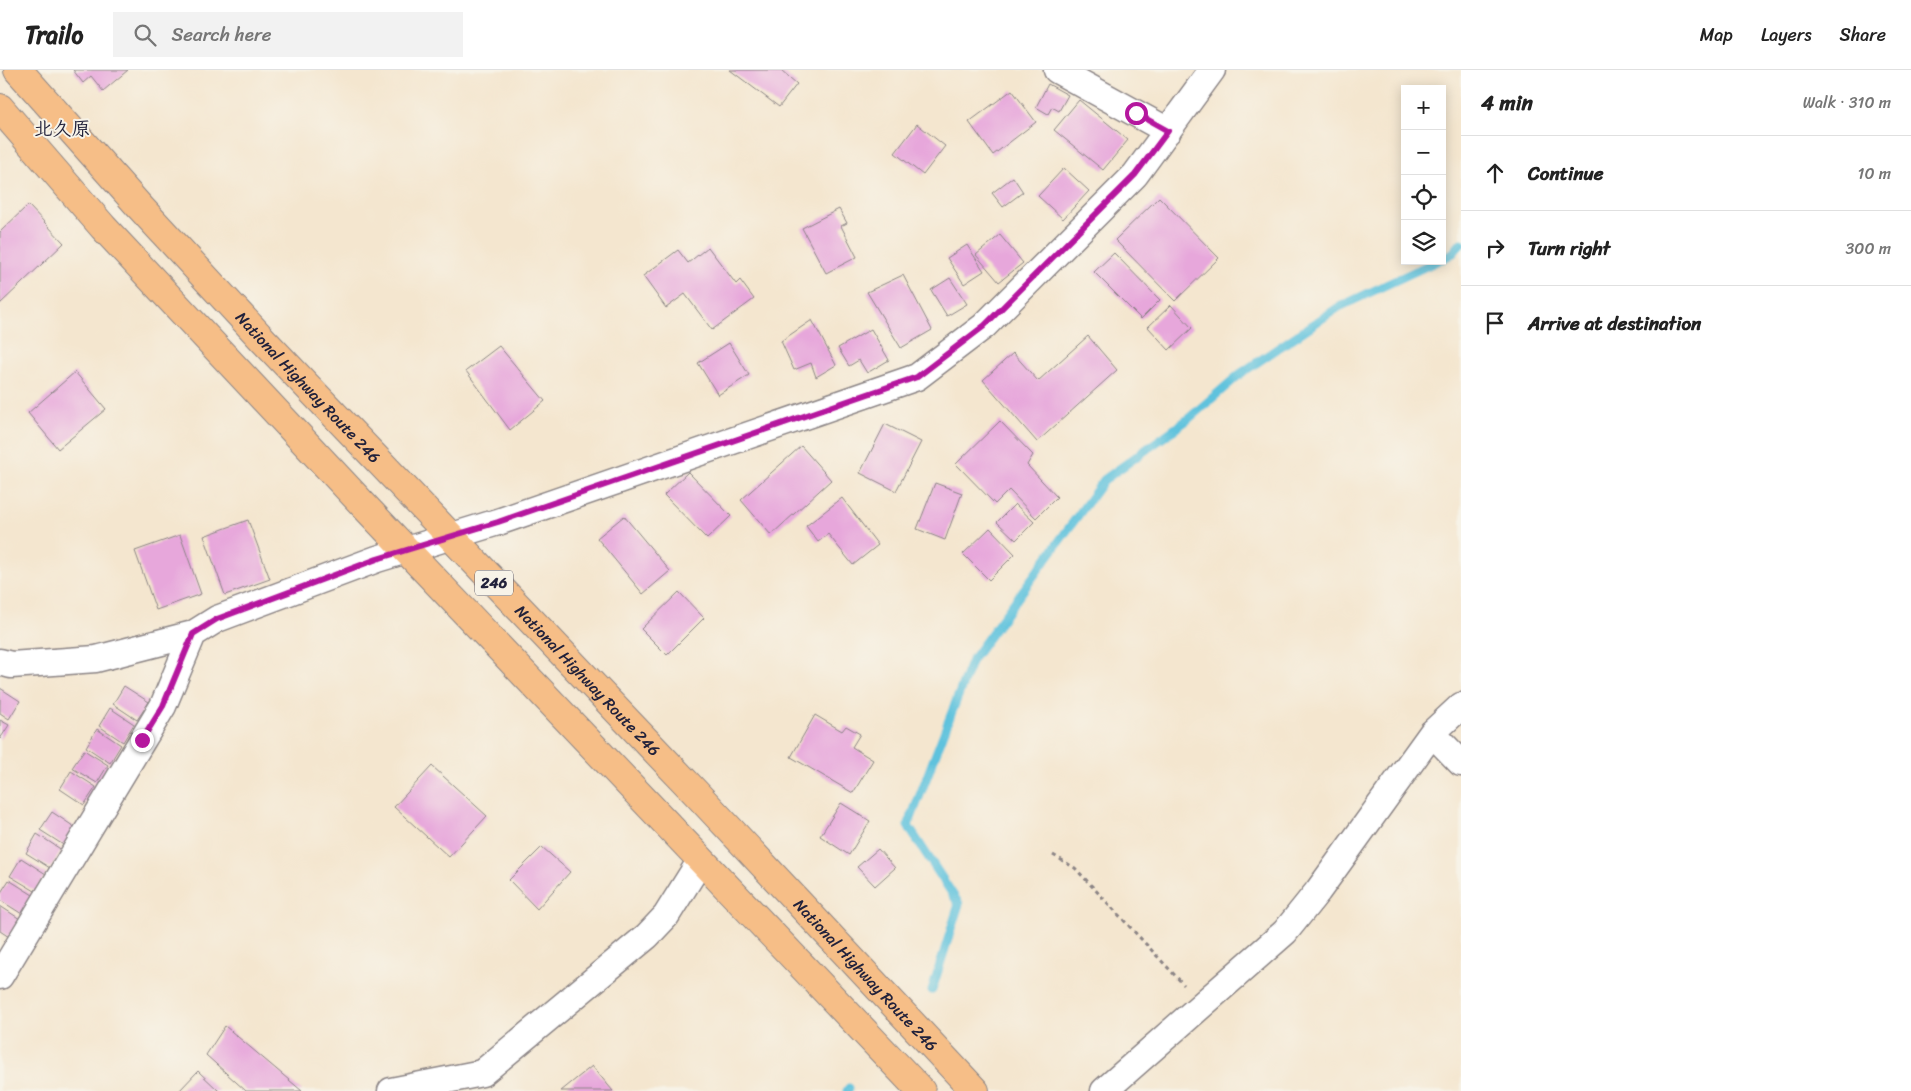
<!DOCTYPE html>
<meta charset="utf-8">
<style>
:root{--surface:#fff;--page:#f2f2f2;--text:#222;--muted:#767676;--line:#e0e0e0}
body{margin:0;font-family:Sriracha,"Klee One",sans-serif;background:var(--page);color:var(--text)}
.controls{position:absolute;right:15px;top:15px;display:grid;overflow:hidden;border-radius:0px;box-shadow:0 2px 12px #0003}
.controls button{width:45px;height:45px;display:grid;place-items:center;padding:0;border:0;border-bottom:1px solid var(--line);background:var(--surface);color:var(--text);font:25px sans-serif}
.stop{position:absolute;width:15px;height:15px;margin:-11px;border:4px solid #b5179e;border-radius:50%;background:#fff}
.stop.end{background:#b5179e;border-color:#fff;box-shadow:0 1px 5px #0008}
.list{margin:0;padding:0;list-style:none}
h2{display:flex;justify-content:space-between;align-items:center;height:65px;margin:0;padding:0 20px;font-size:21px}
h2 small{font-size:16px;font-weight:400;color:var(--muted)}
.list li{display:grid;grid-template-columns:32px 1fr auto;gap:15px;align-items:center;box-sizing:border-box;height:75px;padding:0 20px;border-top:1px solid var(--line)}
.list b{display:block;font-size:19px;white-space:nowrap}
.list em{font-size:16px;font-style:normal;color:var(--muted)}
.icon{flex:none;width:28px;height:28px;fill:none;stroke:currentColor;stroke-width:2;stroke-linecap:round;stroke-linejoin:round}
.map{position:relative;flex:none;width:1461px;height:1021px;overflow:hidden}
header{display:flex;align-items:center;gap:30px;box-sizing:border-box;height:70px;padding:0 25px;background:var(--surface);border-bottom:1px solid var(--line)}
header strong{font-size:24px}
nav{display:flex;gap:28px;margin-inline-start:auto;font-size:18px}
.search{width:350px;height:45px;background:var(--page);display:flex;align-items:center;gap:12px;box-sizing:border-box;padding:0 18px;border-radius:0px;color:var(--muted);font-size:19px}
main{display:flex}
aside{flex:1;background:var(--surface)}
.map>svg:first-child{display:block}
</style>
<header>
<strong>Trailo</strong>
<div class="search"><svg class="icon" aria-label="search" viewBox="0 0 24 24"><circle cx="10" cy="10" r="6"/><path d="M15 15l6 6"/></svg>Search here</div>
<nav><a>Map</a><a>Layers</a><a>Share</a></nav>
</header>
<main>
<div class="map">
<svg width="1461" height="1021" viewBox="0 0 1461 1021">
<rect width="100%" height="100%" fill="#f7f3e8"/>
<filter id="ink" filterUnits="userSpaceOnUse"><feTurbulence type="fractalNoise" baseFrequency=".02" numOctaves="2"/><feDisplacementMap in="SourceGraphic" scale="10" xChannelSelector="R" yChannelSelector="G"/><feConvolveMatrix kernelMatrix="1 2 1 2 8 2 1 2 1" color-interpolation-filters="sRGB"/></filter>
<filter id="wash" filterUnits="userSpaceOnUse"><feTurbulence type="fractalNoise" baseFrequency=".0096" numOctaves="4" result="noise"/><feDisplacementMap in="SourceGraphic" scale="20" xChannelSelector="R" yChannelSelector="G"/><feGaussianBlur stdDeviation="1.12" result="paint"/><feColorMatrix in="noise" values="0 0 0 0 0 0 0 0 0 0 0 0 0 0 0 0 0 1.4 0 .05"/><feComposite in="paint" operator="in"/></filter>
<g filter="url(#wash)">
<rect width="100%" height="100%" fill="#f4e6cf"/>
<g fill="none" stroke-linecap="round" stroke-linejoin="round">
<path stroke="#5fc2dd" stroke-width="9" d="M1442 189 1453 183 1461 173
M932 920 959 834 908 756 972 590 1104 410 1187 350 1240 304 1339 237 1437 191
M847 1021 849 1018"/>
</g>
<g id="blocks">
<path fill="#e7a7db" d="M73 0H128L103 21 91 6 83 13Z
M730 0H781L797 14 779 37Z
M1048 14 1068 25 1059 41 1052 37 1048 44 1036 37Z
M1012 20 1036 52 993 85 969 52Z
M1079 30 1128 70 1103 100 1054 60Z
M917 54 945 76 923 105 895 83Z
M1064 98 1089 121 1063 149 1038 126Z
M1013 107 1023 122 1003 137 992 123Z
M1159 127 1219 188 1175 231 1115 170Z
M28 135 64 173 0 234V162Z
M839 139 847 153 841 156 857 187 826 203 802 158Z
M1000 165 1023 193 999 212 976 185Z
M967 175 984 201 964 214 947 188Z
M708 177 736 214 740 210 754 229 712 260 685 224 666 238 643 206 678 180 688 193Z
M1114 183 1160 230 1141 249 1094 202Z
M903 205 932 260 901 278 867 222Z
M950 208 967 234 947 246 931 220Z
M1171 235 1192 258 1169 280 1148 257Z
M812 250 836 295 816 307 811 293 794 300 781 271Z
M871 259 889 290 867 303 859 290 849 296 838 278Z
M1088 266 1117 300 1037 372 983 310 1013 283 1038 311Z
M729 273 749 305 718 325 698 293Z
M499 276 545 331 510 360 466 301Z
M75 302 106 339 58 379 28 343Z
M1000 351 1033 385 1027 395 1057 427 1036 448 1009 420 995 434 956 394Z
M885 354 921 372 896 421 860 403Z
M801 376 831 410 771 465 741 430Z
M688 402 731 446 707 469 664 425Z
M935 413 962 423 945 470 917 459Z
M842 428 878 475 853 495 828 464 818 472 806 456Z
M1015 434 1034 452 1016 470 997 452Z
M624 446 670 501 643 524 597 468Z
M248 450 270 509 225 525 204 466Z
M990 458 1015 484 989 510 963 484Z
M180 465 201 524 156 540 135 481Z
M679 522 704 548 667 585 641 559Z
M124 616 149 632 137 650 113 634Z
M0 618 20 631 9 649 0 643Z
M110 638 134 654 123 672 99 656Z
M815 645 842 661 846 656 860 664 852 677 873 690 853 723 791 687Z
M0 650 9 655 0 669Z
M97 659 121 675 110 693 86 677Z
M84 680 108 695 97 713 72 698Z
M432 696 487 746 449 787 394 737Z
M71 701 96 717 84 735 60 719Z
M841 733 870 751 849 785 820 766Z
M52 742 76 758 65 776 40 760Z
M37 764 62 780 50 798 26 783Z
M542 777 570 802 537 839 509 810Z
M878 779 895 798 875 816 857 797Z
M21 788 46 804 35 821 10 806Z
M9 810 33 825 22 844 0 830V824Z
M0 836 20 849 9 867 0 861Z
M225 956 302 1021H246L206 985Z
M592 996 613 1021H561Z
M198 1001 219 1021H179Z"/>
</g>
</g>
<g filter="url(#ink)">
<use href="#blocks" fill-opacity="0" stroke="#8b8485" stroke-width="1"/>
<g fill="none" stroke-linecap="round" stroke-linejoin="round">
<g stroke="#8b8485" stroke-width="29">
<path id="minor" d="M1057 0 1168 61
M0 592 11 595 96 589 193 564 217 549 377 489 498 452 917 307 984 256 1135 105 1212 0
M1432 663 1461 693
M0 906 163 636 193 564
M391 1021 482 1003 647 866 666 846 701 790
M1104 1021 1285 862 1318 821 1432 663 1461 636"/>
</g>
<g stroke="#8b8485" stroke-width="30">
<g id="trunk">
<path id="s1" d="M18 0 139 136 264 271 695 722 975 1021"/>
<path d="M0 38 103 157 370 442 921 1021"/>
</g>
</g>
<path stroke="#8b8485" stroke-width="3" stroke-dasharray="4 4" stroke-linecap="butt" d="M1053 785 1075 798 1184 915"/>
<use href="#minor" stroke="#fff" stroke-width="26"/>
<use href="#trunk" stroke="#f6be87" stroke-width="28"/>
</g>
</g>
<g fill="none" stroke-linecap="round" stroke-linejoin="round" filter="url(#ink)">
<path stroke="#b5179e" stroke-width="6" d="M142 670 163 636 193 564 217 549 377 489 498 452 917 307 984 256 1135 105 1168 61 1136 43"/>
</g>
<g text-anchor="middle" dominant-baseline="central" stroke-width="4" stroke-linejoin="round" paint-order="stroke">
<rect fill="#f7f3e8" stroke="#62616f" stroke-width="1" x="475" y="500.5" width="38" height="25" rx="4"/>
<g font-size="15" font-weight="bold" fill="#22223b">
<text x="494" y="513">246</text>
</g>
<g font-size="16" fill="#22223b" stroke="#f7f3e8">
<text stroke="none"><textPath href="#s1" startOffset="430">National Highway Route 246</textPath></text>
<text stroke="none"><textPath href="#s1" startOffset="835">National Highway Route 246</textPath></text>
<text stroke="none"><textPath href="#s1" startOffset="1240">National Highway Route 246</textPath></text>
</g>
<g font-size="19" font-weight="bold" fill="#22223b" stroke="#f7f3e8">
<text x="62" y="58">北久原</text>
</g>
</g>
</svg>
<div class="controls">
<button>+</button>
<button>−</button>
<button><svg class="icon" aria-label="locate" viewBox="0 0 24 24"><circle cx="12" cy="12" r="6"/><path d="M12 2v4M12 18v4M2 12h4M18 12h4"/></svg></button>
<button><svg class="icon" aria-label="layers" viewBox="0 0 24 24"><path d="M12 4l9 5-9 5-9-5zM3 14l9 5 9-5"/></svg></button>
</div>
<div class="stop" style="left:1136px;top:43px"></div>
<div class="stop end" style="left:142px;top:670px"></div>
</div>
<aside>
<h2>4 min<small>Walk · 310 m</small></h2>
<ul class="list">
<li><svg class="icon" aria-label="ahead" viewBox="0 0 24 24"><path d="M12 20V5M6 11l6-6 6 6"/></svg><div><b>Continue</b></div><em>10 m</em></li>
<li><svg class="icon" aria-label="right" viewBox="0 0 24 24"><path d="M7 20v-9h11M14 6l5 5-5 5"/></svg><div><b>Turn right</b></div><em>300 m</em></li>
<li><svg class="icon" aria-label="arrive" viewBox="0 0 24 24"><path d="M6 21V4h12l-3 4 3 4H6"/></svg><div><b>Arrive at destination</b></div></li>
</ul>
</aside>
</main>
